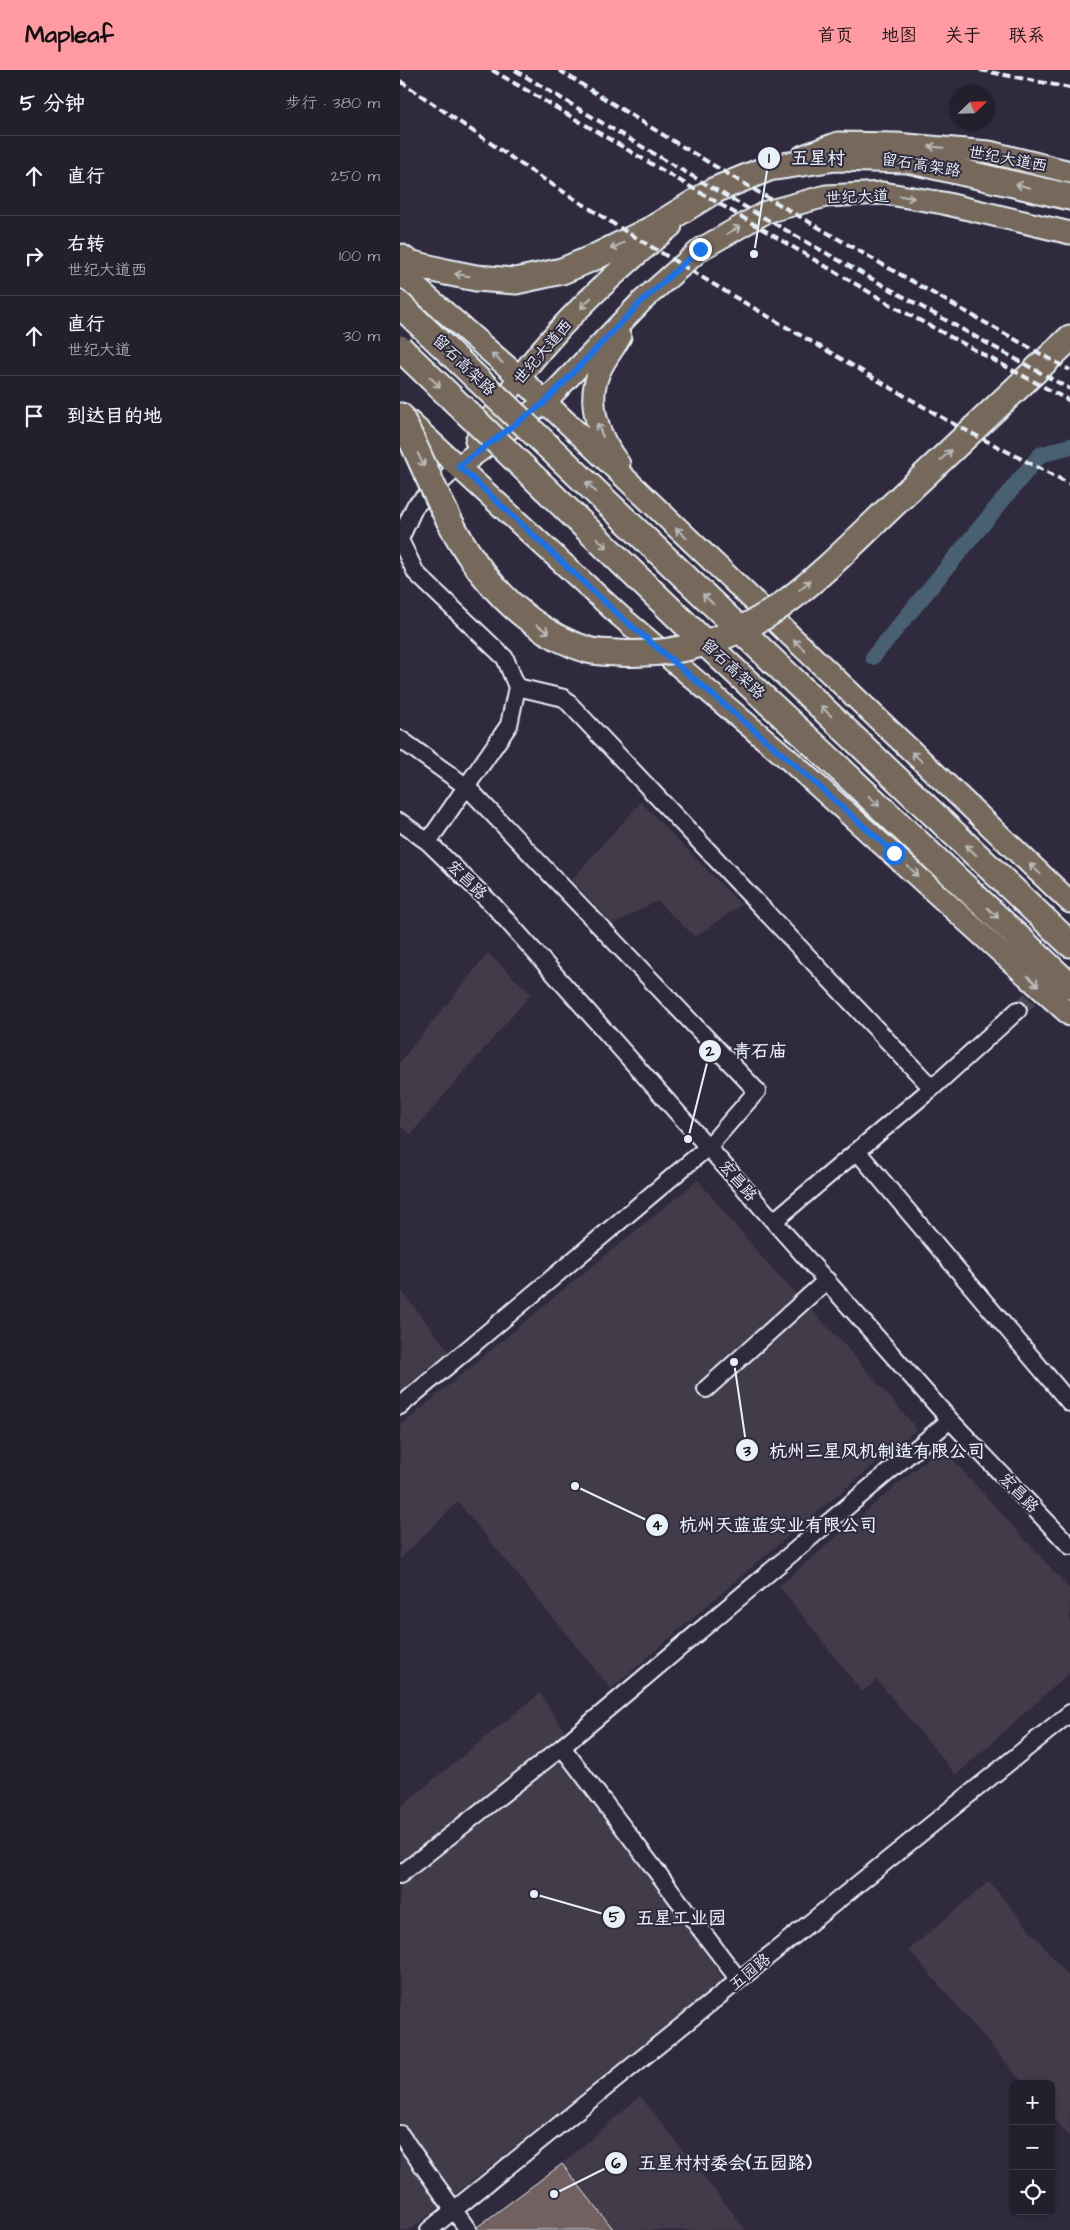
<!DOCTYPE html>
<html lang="zh">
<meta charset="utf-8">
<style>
:root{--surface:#23202e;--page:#2f2d3a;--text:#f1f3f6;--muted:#a3a3aa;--line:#403e4a;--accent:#ff9aa2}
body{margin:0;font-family:"Architects Daughter","LXGW WenKai TC",sans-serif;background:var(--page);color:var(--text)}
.controls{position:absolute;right:15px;bottom:15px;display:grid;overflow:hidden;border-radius:8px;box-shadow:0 1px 4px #0004}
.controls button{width:45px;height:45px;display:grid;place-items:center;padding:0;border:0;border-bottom:1px solid var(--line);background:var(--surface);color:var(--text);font:25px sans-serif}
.compass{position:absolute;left:550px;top:15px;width:45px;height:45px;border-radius:50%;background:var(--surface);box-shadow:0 1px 4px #0004;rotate:67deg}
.stop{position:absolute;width:15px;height:15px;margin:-11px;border:4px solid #1a73e8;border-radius:50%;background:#fff}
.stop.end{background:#1a73e8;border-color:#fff;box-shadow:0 1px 5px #0008}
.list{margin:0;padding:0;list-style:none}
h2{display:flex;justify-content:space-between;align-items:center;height:65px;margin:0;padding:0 20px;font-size:21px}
h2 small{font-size:16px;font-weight:400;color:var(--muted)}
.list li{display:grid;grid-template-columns:32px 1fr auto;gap:15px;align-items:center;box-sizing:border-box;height:80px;padding:0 20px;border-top:1px solid var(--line)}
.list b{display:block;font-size:19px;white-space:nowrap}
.list p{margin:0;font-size:16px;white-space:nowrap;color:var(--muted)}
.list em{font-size:16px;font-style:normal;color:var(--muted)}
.icon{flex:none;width:28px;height:28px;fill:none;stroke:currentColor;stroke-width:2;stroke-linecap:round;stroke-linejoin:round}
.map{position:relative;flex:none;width:670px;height:2160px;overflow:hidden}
header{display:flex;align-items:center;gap:30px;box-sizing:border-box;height:70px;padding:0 25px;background:var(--accent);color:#111}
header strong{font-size:24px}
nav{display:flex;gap:28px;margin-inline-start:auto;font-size:18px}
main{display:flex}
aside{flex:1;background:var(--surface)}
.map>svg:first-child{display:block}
</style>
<header>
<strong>Mapleaf</strong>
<nav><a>首页</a><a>地图</a><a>关于</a><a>联系</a></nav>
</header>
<main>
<aside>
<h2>5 分钟<small>步行 · 380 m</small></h2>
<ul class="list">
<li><svg class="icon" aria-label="ahead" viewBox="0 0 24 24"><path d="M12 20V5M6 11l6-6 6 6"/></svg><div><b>直行</b></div><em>250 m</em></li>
<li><svg class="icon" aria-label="right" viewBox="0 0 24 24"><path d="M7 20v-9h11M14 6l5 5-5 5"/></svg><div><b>右转</b><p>世纪大道西</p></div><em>100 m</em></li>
<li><svg class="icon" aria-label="ahead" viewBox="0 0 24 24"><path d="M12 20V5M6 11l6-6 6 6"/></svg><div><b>直行</b><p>世纪大道</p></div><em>30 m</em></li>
<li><svg class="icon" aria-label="arrive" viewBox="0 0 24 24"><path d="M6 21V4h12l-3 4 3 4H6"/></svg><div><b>到达目的地</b></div></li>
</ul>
</aside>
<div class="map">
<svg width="670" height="2160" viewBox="0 0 670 2160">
<rect width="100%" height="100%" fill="#2f2a3d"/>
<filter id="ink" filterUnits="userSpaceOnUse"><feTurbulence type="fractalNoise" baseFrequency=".02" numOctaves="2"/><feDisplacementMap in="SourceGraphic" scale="10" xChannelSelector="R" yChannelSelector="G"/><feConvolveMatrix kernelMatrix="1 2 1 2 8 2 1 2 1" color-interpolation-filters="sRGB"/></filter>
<g filter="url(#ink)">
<path fill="#433a48" d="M241 732 341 835 295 867 257 831 213 854 171 810Z
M88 883 131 924 11 1064 0 1057V992Z
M298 1110 365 1191 443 1273 517 1359 361 1489 211 1619 58 1432 0 1489V1356L159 1223Z
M0 1219 49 1281 0 1322Z
M541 1377 670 1519V1602L556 1705 477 1610 462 1622 379 1516Z
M140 1623 324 1911 10 2160H0V1737Z
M589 1811 670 1908V2068L651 2046V2014H624L509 1880Z
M240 2026 346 2160H214L162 2094Z"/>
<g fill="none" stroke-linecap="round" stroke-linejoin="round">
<path stroke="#496173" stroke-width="16" d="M473 587 640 385 670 376"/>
</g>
<path fill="#736160" stroke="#e8f1f8" d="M162 2094 214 2160H78L77 2157Z"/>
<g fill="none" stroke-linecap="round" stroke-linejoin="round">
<path stroke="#4b4859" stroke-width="16" stroke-dasharray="16 8" stroke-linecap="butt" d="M618 940 670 891"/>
<g stroke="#e8f1f8" stroke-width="20">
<path id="minor" d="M0 469 15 436 59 396
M0 470 16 503 105 588 117 617 109 655 28 772
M117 617 164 628 532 1018
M0 669 67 717 357 1021 308 1077 0 1336
M0 752 28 772 94 836 550 1350 670 1476
M457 1081 670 1333
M374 1151 532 1018 618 940
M306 1319 427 1210
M162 1677 550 1350
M0 1805 162 1677 339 1910
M0 2064 68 2160
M29 2160 670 1643"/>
</g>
<g stroke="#e8f1f8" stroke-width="25">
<path id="major" d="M403 86 438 73 496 74 589 82 670 102
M0 203 119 307 670 832
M1 344 220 546 387 688 670 945
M76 371C90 350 104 328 119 308 161 251 216 201 271 156
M219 394C199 368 185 332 200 300 205 289 214 278 220 267
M59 396 144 333 241 232 301 179 366 142 426 126 483 123 543 133 670 163"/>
</g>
<g stroke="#e8f1f8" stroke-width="29">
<path id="highway" d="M0 187 9 193 46 202 76 208 116 211 162 201 195 187 252 159 315 120 369 98 436 88 508 90 670 127
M511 418 670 268
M461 675 670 874
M439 698 670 916"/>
</g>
<use href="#minor" stroke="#2f2a3d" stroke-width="16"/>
<use href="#major" stroke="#76695c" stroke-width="21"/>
<use href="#highway" stroke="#76695c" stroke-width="25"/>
<path stroke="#e8f1f8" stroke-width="4" stroke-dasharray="8 4" stroke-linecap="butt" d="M92 0 493 236 670 331
M115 0C297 112 483 216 670 319
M159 0C326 106 497 204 670 300
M580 0 670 18
M0 11 128 99 217 156 333 226 548 351 670 414"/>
<g stroke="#e8f1f8" stroke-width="29" stroke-linecap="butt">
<path id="highway-bridge" d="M0 235 461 675
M0 278 303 571 439 698
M0 346C27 399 47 460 85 506 111 539 148 568 188 580 197 583 209 582 218 583 277 587 334 569 382 535 426 503 470 456 511 418"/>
</g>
<use href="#highway-bridge" stroke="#76695c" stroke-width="25"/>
</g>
<defs><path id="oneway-shaft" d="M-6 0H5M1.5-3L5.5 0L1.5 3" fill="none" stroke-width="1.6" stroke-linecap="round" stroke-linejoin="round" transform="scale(1.25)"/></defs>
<g stroke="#babbba">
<use href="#oneway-shaft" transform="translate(536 77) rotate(-175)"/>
<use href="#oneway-shaft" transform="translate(623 116) rotate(-166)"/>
<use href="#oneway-shaft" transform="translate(507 127) rotate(10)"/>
<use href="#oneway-shaft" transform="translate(334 160) rotate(-29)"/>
<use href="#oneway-shaft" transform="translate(217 176) rotate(153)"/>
<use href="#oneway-shaft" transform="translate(62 205) rotate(-170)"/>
<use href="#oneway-shaft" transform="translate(186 233) rotate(133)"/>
<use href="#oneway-shaft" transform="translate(97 288) rotate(-139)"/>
<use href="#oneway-shaft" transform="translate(35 312) rotate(44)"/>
<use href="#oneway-shaft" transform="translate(200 360) rotate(-113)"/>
<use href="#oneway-shaft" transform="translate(546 385) rotate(-43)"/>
<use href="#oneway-shaft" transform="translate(21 390) rotate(65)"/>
<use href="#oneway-shaft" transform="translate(191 417) rotate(-136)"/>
<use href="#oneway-shaft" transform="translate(281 463) rotate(-137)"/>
<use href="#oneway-shaft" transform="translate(202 473) rotate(44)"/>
<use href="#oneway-shaft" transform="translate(405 515) rotate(-40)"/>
<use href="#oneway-shaft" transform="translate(308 529) rotate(-136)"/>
<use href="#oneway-shaft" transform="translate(143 559) rotate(32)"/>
<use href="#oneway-shaft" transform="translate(399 575) rotate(-136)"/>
<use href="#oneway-shaft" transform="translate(426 641) rotate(-136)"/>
<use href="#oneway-shaft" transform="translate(517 687) rotate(-137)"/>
<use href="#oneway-shaft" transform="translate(474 731) rotate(43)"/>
<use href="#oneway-shaft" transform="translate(571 780) rotate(-136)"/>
<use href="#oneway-shaft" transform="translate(635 799) rotate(-137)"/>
<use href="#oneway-shaft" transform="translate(513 801) rotate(43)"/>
<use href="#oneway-shaft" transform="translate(593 843) rotate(43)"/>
<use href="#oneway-shaft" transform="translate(633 911) rotate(43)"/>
</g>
</g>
<g fill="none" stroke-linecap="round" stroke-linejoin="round" filter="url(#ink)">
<path stroke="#1a73e8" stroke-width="6" d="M300 179 241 232 144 333 59 396 220 546 387 688 494 783"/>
</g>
<g text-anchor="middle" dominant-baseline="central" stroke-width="4" stroke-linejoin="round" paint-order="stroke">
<g font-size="16" fill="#e8f1f8" stroke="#2f2a3d">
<text transform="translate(608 89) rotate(11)">世纪大道西</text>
<text transform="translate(521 95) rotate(9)">留石高架路</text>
<text transform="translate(457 127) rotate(-2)">世纪大道</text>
<text transform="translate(143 282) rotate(-49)">世纪大道西</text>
<text transform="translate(64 295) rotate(44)">留石高架路</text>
<text transform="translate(333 599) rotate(43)">留石高架路</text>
<text transform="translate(67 810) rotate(44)">宏昌路</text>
<text transform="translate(338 1111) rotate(49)">宏昌路</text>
<text transform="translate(619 1423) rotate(46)">宏昌路</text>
<text transform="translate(350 1902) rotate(-39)">五园路</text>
</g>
</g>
<path fill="none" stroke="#e8f1f8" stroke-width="2" d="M354 184L369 88M288 1069L310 981M334 1292L347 1380M175 1416L257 1455M134 1824L214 1847M154 2124L216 2093"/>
<g fill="#e8f1f8" stroke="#2f2a3d" stroke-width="2">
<circle cx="354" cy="184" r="5"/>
<circle cx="288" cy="1069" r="5"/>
<circle cx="334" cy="1292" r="5"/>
<circle cx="175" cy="1416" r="5"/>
<circle cx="134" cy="1824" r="5"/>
<circle cx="154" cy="2124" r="5"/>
<circle cx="369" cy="88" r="12"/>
<circle cx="310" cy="981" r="12"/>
<circle cx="347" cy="1380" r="12"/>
<circle cx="257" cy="1455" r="12"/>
<circle cx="214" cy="1847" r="12"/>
<circle cx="216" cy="2093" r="12"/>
</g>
<g font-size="15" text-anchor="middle" font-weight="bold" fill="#111">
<text x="369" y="93">1</text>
<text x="310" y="986">2</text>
<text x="347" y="1386">3</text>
<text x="257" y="1460">4</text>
<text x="214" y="1852">5</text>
<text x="216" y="2098">6</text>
</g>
<g font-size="18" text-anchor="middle" font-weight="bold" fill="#e8f1f8" stroke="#2f2a3d" stroke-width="4" stroke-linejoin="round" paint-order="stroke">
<text x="418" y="94">五星村</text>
<text x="360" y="987">青石庙</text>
<text x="477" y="1387">杭州三星风机制造有限公司</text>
<text x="378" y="1461">杭州天蓝蓝实业有限公司</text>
<text x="281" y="1854">五星工业园</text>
<text x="325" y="2099">五星村村委会(五园路)</text>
</g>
</svg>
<div class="controls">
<button>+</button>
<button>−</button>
<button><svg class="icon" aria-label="locate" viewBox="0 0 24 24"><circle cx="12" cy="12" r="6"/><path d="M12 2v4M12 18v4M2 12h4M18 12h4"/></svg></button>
</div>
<svg class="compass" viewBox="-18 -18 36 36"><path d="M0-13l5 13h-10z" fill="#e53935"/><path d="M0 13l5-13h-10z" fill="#a3a3aa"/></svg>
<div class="stop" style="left:494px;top:783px"></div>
<div class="stop end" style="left:300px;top:179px"></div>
</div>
</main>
